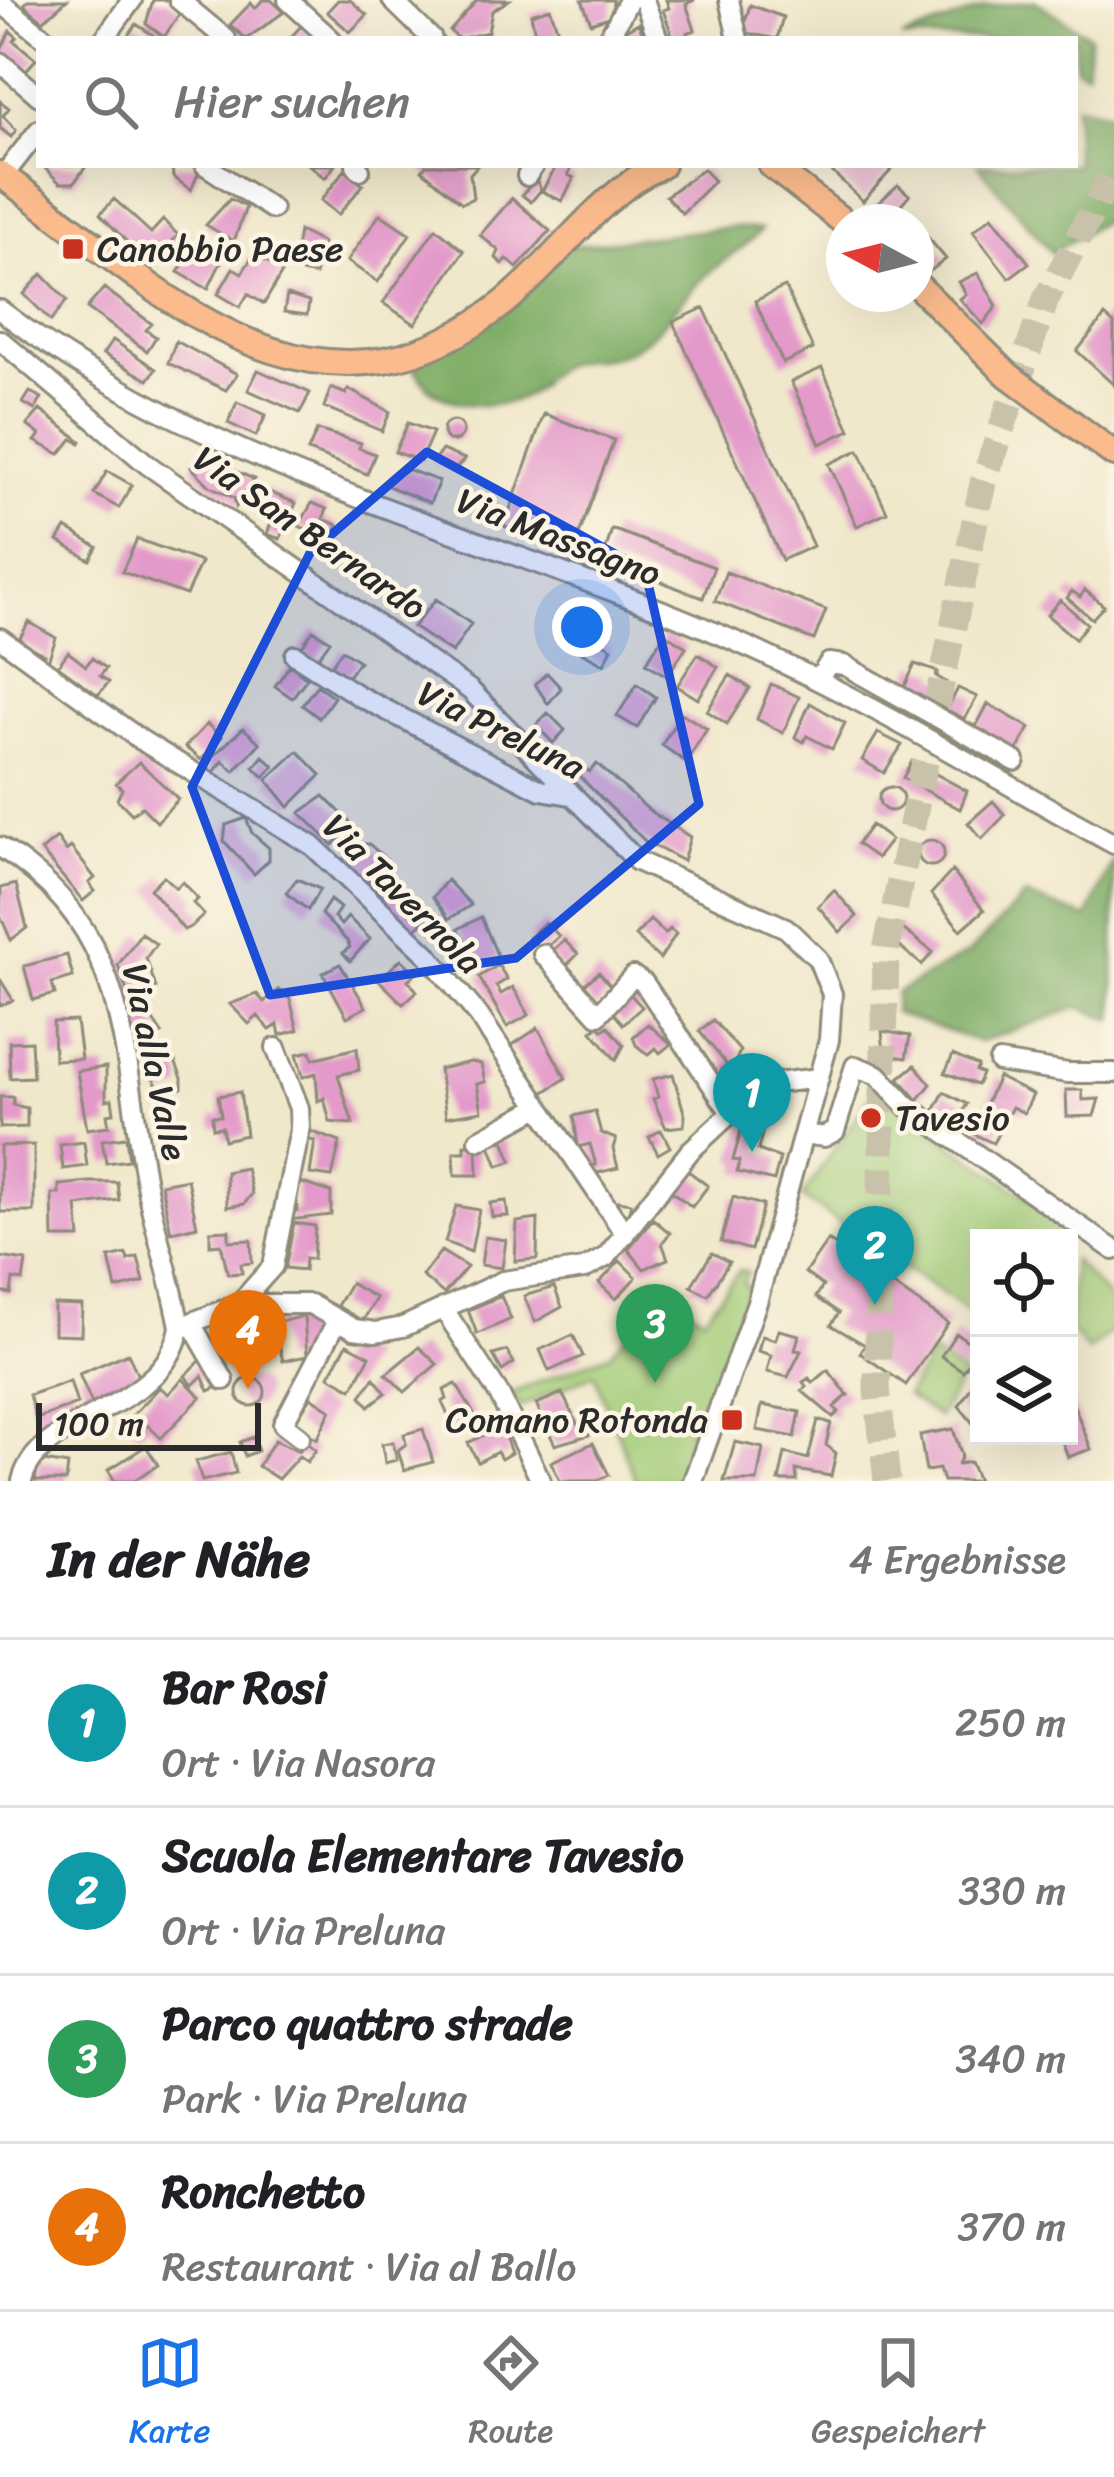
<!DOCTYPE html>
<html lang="de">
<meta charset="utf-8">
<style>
:root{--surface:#fff;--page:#f2f2f2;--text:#202124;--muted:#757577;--line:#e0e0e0;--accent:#1a73e8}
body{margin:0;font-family:Sriracha,sans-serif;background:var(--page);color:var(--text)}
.controls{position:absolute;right:36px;bottom:36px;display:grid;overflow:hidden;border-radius:0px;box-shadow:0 12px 48px #0002}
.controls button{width:108px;height:108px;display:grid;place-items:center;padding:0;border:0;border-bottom:3px solid var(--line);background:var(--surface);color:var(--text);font:60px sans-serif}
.compass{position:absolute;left:826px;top:204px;width:108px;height:108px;border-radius:50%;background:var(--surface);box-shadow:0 12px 48px #0002;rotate:277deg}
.scale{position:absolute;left:36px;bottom:30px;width:225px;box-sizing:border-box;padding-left:12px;border:6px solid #2b2b2b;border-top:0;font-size:33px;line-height:42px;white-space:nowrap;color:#2b2b2b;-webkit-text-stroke:9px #fcf5e5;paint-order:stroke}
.you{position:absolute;left:582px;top:627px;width:42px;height:42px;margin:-30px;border:9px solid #fff;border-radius:50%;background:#1a73e8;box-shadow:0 0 0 18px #1a73e833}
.badge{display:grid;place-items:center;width:78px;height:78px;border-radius:50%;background:var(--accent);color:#fff;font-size:39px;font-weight:700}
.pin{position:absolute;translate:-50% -99px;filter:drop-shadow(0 3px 6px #0008)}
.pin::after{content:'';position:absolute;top:63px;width:42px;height:36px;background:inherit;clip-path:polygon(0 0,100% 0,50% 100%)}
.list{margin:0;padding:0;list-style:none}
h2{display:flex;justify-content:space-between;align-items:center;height:156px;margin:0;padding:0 48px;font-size:51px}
h2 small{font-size:39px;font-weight:400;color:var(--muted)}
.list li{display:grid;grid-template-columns:78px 1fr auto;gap:36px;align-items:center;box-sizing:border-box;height:168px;padding:0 48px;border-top:3px solid var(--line)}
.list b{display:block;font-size:45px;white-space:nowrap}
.list p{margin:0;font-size:39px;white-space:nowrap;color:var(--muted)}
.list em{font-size:39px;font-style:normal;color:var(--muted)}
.icon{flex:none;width:66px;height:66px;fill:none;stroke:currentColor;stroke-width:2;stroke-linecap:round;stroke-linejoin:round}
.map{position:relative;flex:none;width:1114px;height:1481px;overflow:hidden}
.search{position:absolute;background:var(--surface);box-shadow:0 12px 48px #0002;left:36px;right:36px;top:36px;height:132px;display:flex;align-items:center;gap:30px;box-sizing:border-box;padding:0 42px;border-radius:0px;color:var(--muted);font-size:45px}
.sheet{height:828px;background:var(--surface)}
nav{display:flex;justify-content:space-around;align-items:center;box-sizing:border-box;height:168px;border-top:3px solid var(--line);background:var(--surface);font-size:33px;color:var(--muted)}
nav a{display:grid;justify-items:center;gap:6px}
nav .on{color:var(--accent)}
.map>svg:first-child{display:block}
</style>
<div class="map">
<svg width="1114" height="1481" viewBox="0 0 1114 1481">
<rect width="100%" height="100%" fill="#fcf5e5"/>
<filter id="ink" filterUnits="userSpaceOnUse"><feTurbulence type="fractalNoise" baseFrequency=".00833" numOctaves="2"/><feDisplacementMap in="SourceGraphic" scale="24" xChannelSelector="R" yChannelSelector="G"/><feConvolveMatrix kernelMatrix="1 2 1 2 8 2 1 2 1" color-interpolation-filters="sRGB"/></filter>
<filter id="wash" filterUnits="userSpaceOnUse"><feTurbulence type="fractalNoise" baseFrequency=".004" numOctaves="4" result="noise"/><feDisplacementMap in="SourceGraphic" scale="48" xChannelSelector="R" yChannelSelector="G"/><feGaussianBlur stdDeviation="2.7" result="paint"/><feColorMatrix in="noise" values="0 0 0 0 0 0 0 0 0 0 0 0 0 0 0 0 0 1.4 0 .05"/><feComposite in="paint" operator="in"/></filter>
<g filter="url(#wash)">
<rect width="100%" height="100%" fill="#f0e8ca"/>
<path fill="#a0ca76" stroke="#667a50" stroke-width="3" d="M874 1090 1066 1224 1061 1238H979V1319L802 1197Z
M1073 1260 1114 1304V1330L1088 1351 1069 1329Z
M740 1270 748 1272 743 1283 748 1287 726 1353 693 1418 678 1481H636L594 1374 519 1407 512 1393 609 1354 665 1295 704 1317Z
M932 1354 964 1375 938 1417 906 1395Z"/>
<path fill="#80ae67" stroke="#566c49" stroke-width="3" d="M1035 1 1090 36 1086 71 1075 67V39H902L986 7Z
M1075 105 1114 113V214L1052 253 978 165H1075Z
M734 227 761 230C745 248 729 256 711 271 679 298 665 332 626 352 608 361 583 357 563 365 547 372 541 386 527 395 502 410 457 408 431 390 421 382 412 363 404 352L436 342 563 247Z
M1114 858V1020L1079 1007 980 1042 894 1013 896 993 969 953 1025 896 1087 918Z"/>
<g id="blocks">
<path fill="#e399ca" d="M28 0H67L43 21 24 5Z
M153 0H167L182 10 164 37 146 24Z
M263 0H271L284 12 246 39 230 25 251 3 255 8Z
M338 0H350L367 15 350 32 327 12Z
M477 0H509L492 11 488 32 459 39 450 31Z
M582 0H613L612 16 591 23Z
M666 0H695L686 4 695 30 687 33 689 39H664L671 32 663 10 669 8Z
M750 5 783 17 777 39 742 32Z
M550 8 561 39H536L531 14Z
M638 23 646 39H619L617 35Z
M136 24 153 35 151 39H126Z
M302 25 317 39H289Z
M10 31 17 37 14 41 36 59 24 73 0 52Z
M0 101 9 108 3 116 16 130 11 137 0 128Z
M42 165H87L74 183H60Z
M172 165H202L191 190 173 177Z
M309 165H335L325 178Z
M426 165H478L470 174 473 198 462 203 422 170Z
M546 165H573L568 175 574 178 562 201 542 191 554 170Z
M825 165H896L863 201Z
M703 169 714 181 682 213 666 196Z
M345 170 363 185 338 215 321 200Z
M536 179 541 190 531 202 522 195Z
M898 185 909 195 898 208 912 222H874L866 214Z
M512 198 550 231 517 268 507 259 503 264 496 258 499 251 480 235Z
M114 199 151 233 163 220 178 235 155 260 140 246 129 244 100 214Z
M230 199 246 207 234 241 206 225Z
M380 214 410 234 378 282 347 261Z
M992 216 1029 263 1009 278 973 231Z
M436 228 464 251 415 324 383 303Z
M299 231 323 243 315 275 293 270Z
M925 234 946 259 929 272 916 256V241Z
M197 245 222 260 208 289 178 272Z
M254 254 283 271 264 304 248 294 240 307 218 294 233 268 242 273Z
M978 273 997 306 983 324 960 299 966 294 959 282Z
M42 274 67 300 51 321 24 294Z
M785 287 813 349 783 363 755 301Z
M104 288 152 324 146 330 156 337 147 351 87 308Z
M287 295 309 302 307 315 284 312Z
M704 308 813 546 782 560 673 322Z
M1105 316 1114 324V385L1077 351Z
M113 340 156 369 148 380 103 354Z
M176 341 237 374 226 390 168 363Z
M822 368 850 430 820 444 791 382Z
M258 370 310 393 300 413 248 390Z
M331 388 346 394 348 389 390 412 382 431 324 407Z
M30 392 42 398 35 410 23 403Z
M237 402 266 415 256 436 228 423Z
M40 410 81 441 80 443 72 439 60 454 35 441 40 435 27 425Z
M544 414 614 440 573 551 504 526Z
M443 431a10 10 0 1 1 20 0a10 10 0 1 1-20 0Z
M408 423 433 432 420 461 395 452Z
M317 430 361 443 359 448 375 454 367 474 308 451Z
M442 450 454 455 465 459 454 470 433 462Z
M859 450 887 512 857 526 829 464Z
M201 457 254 479 236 507 234 498 210 486 191 467Z
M409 470 439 481 430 503 388 486 393 474Z
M107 471 132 485 119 508 94 494Z
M264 490 296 503 280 539 267 534 273 518 255 511Z
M312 503 327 509 323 519 338 525 332 540 299 526Z
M66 528 97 547 90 560 58 541Z
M612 529 714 567 703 598 603 559Z
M137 539 201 562 186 595 122 572Z
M726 572 826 610 814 640 715 601Z
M1085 590 1104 606 1092 619 1067 598 1072 591 1080 597Z
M436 599 471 624 452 653 413 627Z
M1060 600 1087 624 1075 639 1047 615Z
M590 617 605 627 598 640 612 648 604 664 574 648Z
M29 622 56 638 47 664 41 661 45 655 18 641Z
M313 630 330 641 315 662 299 651Z
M665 633 686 647 667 676 646 663Z
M342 650 359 661 344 682 327 671Z
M68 652 86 666 92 658 106 668 100 676 109 682 98 695 58 666Z
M698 654 718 667 698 699 677 686Z
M915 664 938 672 936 676 946 682 933 706 903 690Z
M290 665 307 678 292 698 275 686Z
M547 673 561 688 548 704 535 684Z
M730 675 750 688 727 724 707 711Z
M637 684 656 697 637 728 617 716Z
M771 684 799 697 783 733 757 719Z
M317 685 334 697 319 718 302 705Z
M958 688 977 697 965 719 947 710Z
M810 703 845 723 832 749 807 736 804 742 795 737Z
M988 704 1030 728 1016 752 974 730Z
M548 713 565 730 553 743 536 725Z
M681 713 707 729 686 762 662 745Z
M207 724 222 737 201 760 185 747Z
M243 728 260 743 234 771 223 761 213 773 204 765Z
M878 733 902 745 884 773 862 760Z
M298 751 321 775 289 807 267 780Z
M263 756 274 766 264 777 254 767Z
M912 761 967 791 960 809 903 778Z
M139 762 178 799 157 822 142 807 132 814 117 799 122 789 116 783Z
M597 764 650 811 690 837 683 861 645 841 576 773 585 768 589 772Z
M879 799a12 12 0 1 1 24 0a12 12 0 1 1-24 0Z
M324 796 353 825 333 845 300 813Z
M993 801 1005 815 982 839 968 823Z
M246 818 252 833 269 848V860L254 874 224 841 226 825Z
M871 825 891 840 877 858 857 844Z
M57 838 66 851 71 847 95 878 89 883 95 891 83 901 41 851Z
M918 853a13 13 0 1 1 26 0a13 13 0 1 1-26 0Z
M362 844H369L388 861 378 874 391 887 396 883 429 917 412 932 366 876H356L341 861Z
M952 871 984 910 961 930 931 894Z
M163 876 176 888 182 882 198 899 193 903 204 915 192 926 184 930 150 889Z
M297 879 320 889 308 910 286 893Z
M447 880 471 905 449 919 433 897Z
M16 884 27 928 11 940 0 915 1 888Z
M834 890 857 916 840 932 818 906Z
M330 900 340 908 334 917 341 925 348 917 370 939 350 961 343 953 350 947 347 941 321 914Z
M481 917 498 957 481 966 458 929Z
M650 920 665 934 670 929 676 934 660 959 635 936Z
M545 922 559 936 543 951 529 937Z
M896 924 933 952 922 965 887 936Z
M141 933 156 944 146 958 156 988 130 1001 118 965Z
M564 940 578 954 562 970 548 955Z
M67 955 73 977 52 983 55 994 33 1000 24 966Z
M401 959 416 973 408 980 417 991 403 1004 379 980Z
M340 964 366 1007 347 1017 323 973Z
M498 965 507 979 496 986 501 994 513 987 529 1015 507 1027 479 977Z
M599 972 614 990 595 1007 579 989Z
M0 979 13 1000 0 1006Z
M279 990 290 999 298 1030 280 1035 278 1025 270 1030 258 1016 249 1024 230 1004 257 994 264 1002Z
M629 993 642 1007 623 1024 611 1010Z
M141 1003 162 1034 133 1045 127 1011Z
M713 1020 740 1051 734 1065 740 1073 730 1081 721 1069 727 1065 699 1031Z
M76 1021 81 1059 54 1060 53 1022Z
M648 1024 671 1044 660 1053 656 1048 648 1055 636 1045 633 1037Z
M599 1025 603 1030 608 1026 624 1045 616 1060 592 1031Z
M538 1028 566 1078 543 1093 511 1046Z
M882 1031 910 1036 906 1058 884 1054Z
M31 1041 33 1077 10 1078 9 1042Z
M357 1048 359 1070 338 1075 353 1124 330 1122 324 1098 318 1101 316 1073 303 1077 297 1054 311 1051 313 1059Z
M158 1055 163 1064 174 1059 182 1078V1088L161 1096 146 1059Z
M953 1055 978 1066 976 1071 982 1074 977 1085 945 1073Z
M471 1062 481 1064 485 1082 477 1084 482 1111 446 1117 439 1069Z
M915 1065 931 1084 918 1100 899 1078Z
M106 1067V1100L112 1099 114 1113 107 1114 109 1126 87 1129 77 1071Z
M673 1074 685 1116 684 1126 666 1128 653 1099 658 1097 653 1079Z
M998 1077 1033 1095 1024 1113 1012 1107 993 1143 972 1133Z
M1066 1090H1082L1083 1100 1099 1099 1094 1116 1067 1117Z
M240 1092 246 1135 224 1140 222 1127 213 1128 212 1116H221L218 1096Z
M944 1092 967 1104 956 1123 934 1111Z
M0 1097H13V1105L27 1108V1127L0 1128Z
M595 1111 601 1133 616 1139 613 1148 618 1168 589 1175 587 1167 596 1165 590 1144 578 1147 574 1116Z
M744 1120 764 1126 758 1150 780 1158 774 1181 737 1172 739 1161 733 1160Z
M661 1130 670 1147 658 1154 649 1137Z
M310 1131 340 1142 332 1177 310 1174 315 1141 309 1140Z
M126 1137 129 1160 106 1163 102 1140Z
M504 1140 512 1161 498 1166 490 1145Z
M84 1142 87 1166 63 1169 60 1145Z
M34 1145V1212H0V1146Z
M465 1145H477L478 1175H455L454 1152H465Z
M246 1168 252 1194 244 1204 227 1207 226 1172Z
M687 1170 708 1186 692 1207 671 1191Z
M187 1179 197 1226 171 1232 161 1184Z
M296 1181 331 1192V1215L289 1220 291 1210 297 1211Z
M89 1182H117L119 1200 77 1206 80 1238H53L52 1194H59V1185Z
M733 1197 763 1205 751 1250 721 1242Z
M506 1201 508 1216 492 1217 490 1203Z
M618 1201 631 1203 628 1215 616 1213Z
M456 1206 479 1210 471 1252 445 1242Z
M538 1219 537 1259 515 1261 517 1222Z
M653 1219 670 1233 662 1243 668 1259 644 1269 628 1249Z
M294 1223 315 1226 313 1259H305L304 1270 285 1268Z
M229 1230V1241L251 1240 252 1263 241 1264 242 1273 228 1274 221 1244 210 1245V1231Z
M485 1237 506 1240 502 1268 481 1265Z
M828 1240 948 1323 906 1385 860 1353 865 1345 831 1325 839 1313 816 1297 823 1286 805 1273Z
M441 1251 467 1267 444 1294 422 1276Z
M712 1253 729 1262 708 1295 691 1286Z
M126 1254 128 1260 138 1257 144 1282 116 1289 109 1258Z
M0 1257 26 1261 23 1281 13 1279 11 1294 0 1292Z
M620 1261 636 1277 616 1299 599 1283Z
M350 1283 376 1298 363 1321 337 1306Z
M554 1287 562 1307 535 1322 524 1296Z
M501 1296 511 1319 477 1334 468 1310Z
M54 1304 82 1305 81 1335 54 1334Z
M235 1315 249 1346 229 1355 214 1332Z
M304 1316 307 1356 283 1361 274 1323Z
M779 1330 799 1335 795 1350 801 1351 788 1377 767 1372 771 1355 758 1351 762 1336 775 1340Z
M956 1333 979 1349 963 1371 941 1356Z
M573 1335 583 1356 549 1371 540 1350Z
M347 1344 370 1356 352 1389 329 1376Z
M419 1347 437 1364 405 1392 386 1374Z
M507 1351 514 1363 502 1371 493 1355Z
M128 1353 140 1381 93 1406 79 1374Z
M202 1359 216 1388 209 1391 202 1376 193 1385 185 1376Z
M828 1370 848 1395 834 1407 839 1412 833 1417 802 1391 807 1387 803 1382 809 1378 813 1383Z
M979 1375V1431L959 1406Z
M374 1378 386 1393 369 1406 361 1396Z
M237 1392a14 14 0 1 1 28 0a14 14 0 1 1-28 0Z
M183 1379 201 1397 161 1438 147 1425 139 1433 127 1421 160 1387 168 1394Z
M70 1381 77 1404 36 1419 29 1395Z
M456 1384 479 1422 456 1433 442 1402 447 1399 444 1390Z
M562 1393 581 1431 586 1429 589 1435 555 1445 536 1404Z
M1069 1393 1091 1449 1068 1457 1060 1436H1069Z
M311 1397 331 1410 317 1439 294 1424Z
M762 1405 800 1412 795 1437 757 1430Z
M818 1420 831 1423 826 1445 836 1453 831 1476 796 1470 797 1481H779L785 1453 808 1459Z
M501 1426 511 1453 501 1459 497 1452 478 1462 468 1443Z
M423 1429 433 1462 404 1470 398 1450 406 1444 404 1434Z
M953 1429 962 1456 958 1464 970 1462 978 1481H943L939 1469 926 1471 920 1435Z
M253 1437 258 1451 245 1456 240 1442Z
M275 1440 299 1451 306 1442 316 1450 307 1462 299 1456 278 1479 258 1466Z
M393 1442 397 1460 385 1463 382 1444Z
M735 1442 763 1448 757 1481H724Z
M593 1443 609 1475 596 1481H560L551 1462Z
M146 1446 158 1465 133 1481H115L108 1470Z
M231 1452 236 1473 202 1481 196 1461Z
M38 1460 68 1465 66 1481H35Z"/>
</g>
</g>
<g filter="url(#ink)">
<use href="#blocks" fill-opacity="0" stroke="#8e8a7a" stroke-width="3"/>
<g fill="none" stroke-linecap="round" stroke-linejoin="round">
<path stroke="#c9c2aa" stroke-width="27" stroke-dasharray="27 14" stroke-linecap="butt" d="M887 1481 877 1388 886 950 983 483 1046 299 1114 170"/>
<g stroke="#8e8a7a" stroke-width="24">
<path id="minor" d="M179 0 226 39
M288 0 331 39
M392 0 432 39
M644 0 657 36
M729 0 738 39
M0 2 46 39
M104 39 132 0
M608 39 629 0
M0 62 39 96
M205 165 272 209
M356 165 360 170
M3 176 39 130
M527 176 534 165
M0 310C216 475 483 531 728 638 862 696 986 774 1114 844
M0 340 148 465 470 690 637 861 786 928 818 959 832 994 829 1040 757 1302 693 1481
M0 638 141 740 313 846 428 955 479 1016 625 1234
M295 655 359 696 541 790 570 795
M818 680 829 663 844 665 1015 761
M0 847C135 932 120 1055 148 1194 157 1238 172 1282 180 1327 165 1413 38 1413 22 1481
M543 954 598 1015 633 976 644 983 731 1113
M999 1062 1068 1073H1114
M804 1134 824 1137 835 1131 855 1066 878 1075 907 1106 1114 1250
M479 1140 539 1107
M239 1304 273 1266 300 1129 299 1108 276 1048
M443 1308 499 1394 541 1481
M192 1325 224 1380
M180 1327 239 1304H310L354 1329 376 1332 403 1327 503 1281 584 1269 606 1257 690 1151 731 1113 776 1083 819 1078
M300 1437 283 1424 337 1321"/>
</g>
<g stroke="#8e8a7a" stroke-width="30">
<path id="major" d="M771 165 844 222
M0 174C153 283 311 456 505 302 558 259 599 193 662 165
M916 284 1008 375 1114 454"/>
</g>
<use href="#minor" stroke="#fff" stroke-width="18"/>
<use href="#major" stroke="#fbbb8d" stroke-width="24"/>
</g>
</g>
<path fill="#1d4ed8" fill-opacity="0.2" stroke="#1d4ed8" stroke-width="9" stroke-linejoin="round" d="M427 452 645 570 699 804 516 958 270 995 192 787 310 553Z"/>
<g fill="#c8321e" stroke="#fcf5e5" stroke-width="4.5">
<rect x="61" y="237" width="24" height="24" rx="6"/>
<circle cx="871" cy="1118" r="12"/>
<rect x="720" y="1408" width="24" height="24" rx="6"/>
</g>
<g text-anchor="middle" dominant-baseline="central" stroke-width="9" stroke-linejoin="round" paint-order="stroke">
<g font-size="36" fill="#2b2b2b" stroke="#fcf5e5" text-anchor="start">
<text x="97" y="249">Canobbio Paese</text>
<text x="895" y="1118">Tavesio</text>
<text x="708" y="1420" text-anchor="end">Comano Rotonda</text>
</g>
<g font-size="36" fill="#2b2b2b" stroke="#fcf5e5">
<text transform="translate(310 533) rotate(35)">Via San Bernardo</text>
<text transform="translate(559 537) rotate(21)">Via Massagno</text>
<text transform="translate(501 730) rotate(26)">Via Preluna</text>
<text transform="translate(403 894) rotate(45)">Via Tavernola</text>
<text transform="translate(155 1062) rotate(78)">Via alla Valle</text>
</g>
</g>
</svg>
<div class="controls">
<button><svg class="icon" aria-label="locate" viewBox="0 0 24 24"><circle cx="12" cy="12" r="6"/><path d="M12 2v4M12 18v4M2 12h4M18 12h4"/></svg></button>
<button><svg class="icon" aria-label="layers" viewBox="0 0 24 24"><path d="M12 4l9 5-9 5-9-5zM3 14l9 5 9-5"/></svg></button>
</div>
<svg class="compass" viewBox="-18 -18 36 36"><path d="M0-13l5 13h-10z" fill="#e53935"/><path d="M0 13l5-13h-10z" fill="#757577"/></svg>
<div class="scale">100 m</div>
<div class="you"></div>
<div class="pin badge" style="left:752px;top:1152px;background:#0f9aa8">1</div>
<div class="pin badge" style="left:875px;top:1305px;background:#0f9aa8">2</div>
<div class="pin badge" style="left:655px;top:1383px;background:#2e9e5b">3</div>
<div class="pin badge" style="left:248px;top:1389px;background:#e8710a">4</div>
<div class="search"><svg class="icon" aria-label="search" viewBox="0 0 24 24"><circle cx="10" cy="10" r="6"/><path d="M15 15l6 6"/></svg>Hier suchen</div>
</div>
<section class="sheet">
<h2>In der Nähe<small>4 Ergebnisse</small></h2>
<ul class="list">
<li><span class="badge" style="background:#0f9aa8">1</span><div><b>Bar Rosi</b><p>Ort · Via Nasora</p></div><em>250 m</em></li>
<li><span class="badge" style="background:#0f9aa8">2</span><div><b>Scuola Elementare Tavesio</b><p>Ort · Via Preluna</p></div><em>330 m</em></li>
<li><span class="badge" style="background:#2e9e5b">3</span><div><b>Parco quattro strade</b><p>Park · Via Preluna</p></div><em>340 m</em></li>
<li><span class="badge" style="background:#e8710a">4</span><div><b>Ronchetto</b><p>Restaurant · Via al Ballo</p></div><em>370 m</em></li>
</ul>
</section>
<nav>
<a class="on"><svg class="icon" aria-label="map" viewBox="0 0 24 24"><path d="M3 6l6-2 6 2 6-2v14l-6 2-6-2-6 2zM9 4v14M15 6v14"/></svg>Karte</a>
<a><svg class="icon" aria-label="directions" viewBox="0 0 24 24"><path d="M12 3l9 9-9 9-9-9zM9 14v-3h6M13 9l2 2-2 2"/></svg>Route</a>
<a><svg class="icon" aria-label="saved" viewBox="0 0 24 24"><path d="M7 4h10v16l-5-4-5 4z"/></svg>Gespeichert</a>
</nav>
